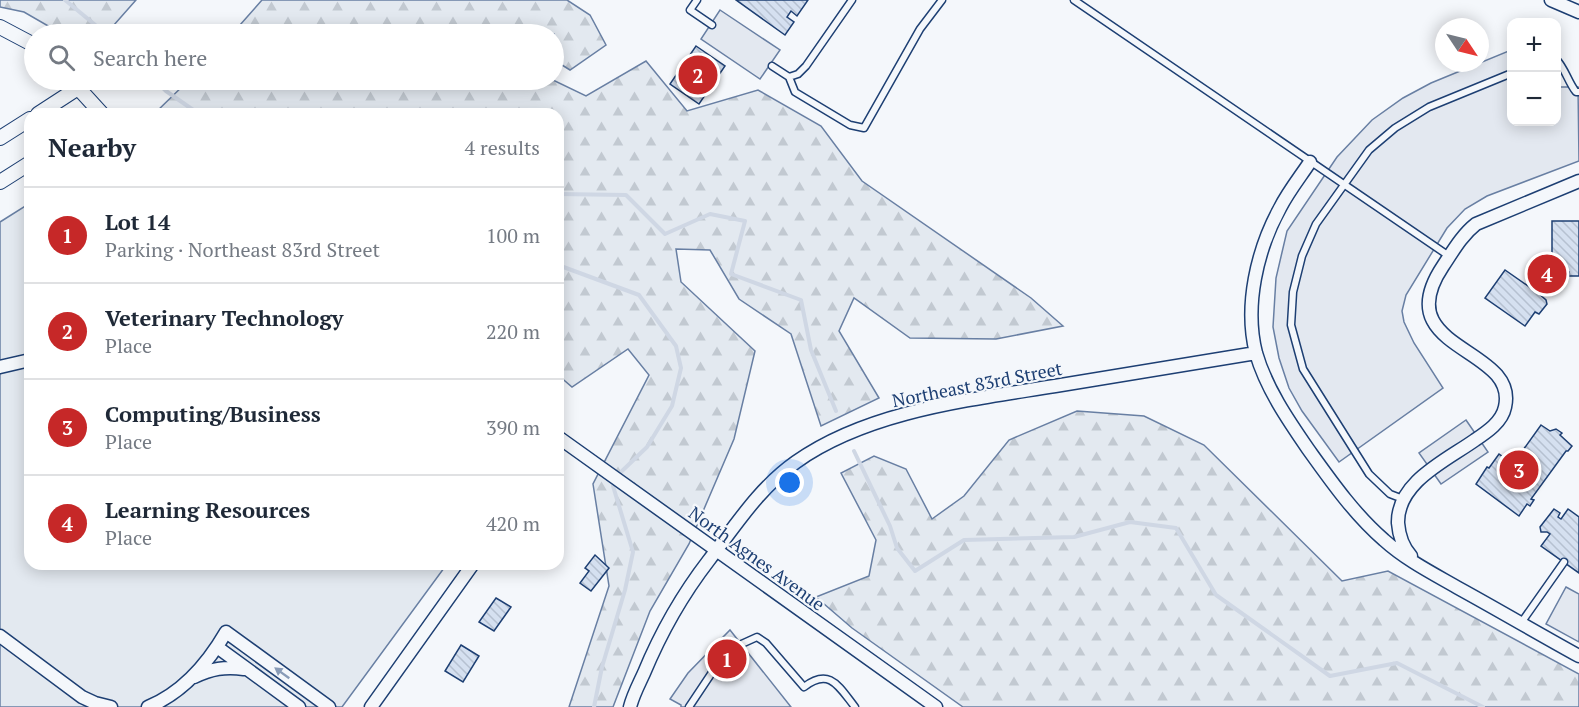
<!DOCTYPE html>
<meta charset="utf-8">
<style>
:root{--surface:#fff;--page:#f2f2f3;--text:#1f2937;--muted:#747a83;--line:#e0e1e3;--accent:#c62828}
body{margin:0;font-family:"PT Serif",serif;background:var(--page);color:var(--text)}
.controls{position:absolute;right:18px;top:18px;display:grid;overflow:hidden;border-radius:12px;box-shadow:0 3px 15px #0003}
.controls button{width:54px;height:54px;display:grid;place-items:center;padding:0;border:0;border-bottom:2px solid var(--line);background:var(--surface);color:var(--text);font:30px sans-serif}
.compass{position:absolute;left:1435px;top:18px;width:54px;height:54px;border-radius:50%;background:var(--surface);box-shadow:0 3px 15px #0003;rotate:125deg}
.you{position:absolute;left:790px;top:483px;width:21px;height:21px;margin:-15px;border:4px solid #fff;border-radius:50%;background:#1a73e8;box-shadow:0 0 0 9px #1a73e833}
.badge{display:grid;place-items:center;width:39px;height:39px;border-radius:50%;background:var(--accent);color:#fff;font-size:20px;font-weight:700}
.pin{position:absolute;translate:-50% -50%;border:3px solid #fff;box-shadow:0 2px 6px #0006}
.list{margin:0;padding:0;list-style:none}
h2{display:flex;justify-content:space-between;align-items:center;height:78px;margin:0;padding:0 24px;font-size:26px}
h2 small{font-size:20px;font-weight:400;color:var(--muted)}
.list li{display:grid;grid-template-columns:39px 1fr auto;gap:18px;align-items:center;box-sizing:border-box;height:96px;padding:0 24px;border-top:2px solid var(--line)}
.list b{display:block;font-size:22px;white-space:nowrap}
.list p{margin:0;font-size:20px;white-space:nowrap;color:var(--muted)}
.list em{font-size:20px;font-style:normal;color:var(--muted)}
.icon{flex:none;width:33px;height:33px;fill:none;stroke:currentColor;stroke-width:2;stroke-linecap:round;stroke-linejoin:round}
.map{position:relative;flex:none;width:1579px;height:707px;overflow:hidden}
.search{position:absolute;background:var(--surface);box-shadow:0 3px 15px #0003;left:24px;top:24px;width:540px;height:66px;display:flex;align-items:center;gap:15px;box-sizing:border-box;padding:0 21px;border-radius:33px;color:var(--muted);font-size:22px}
.panel{position:absolute;background:var(--surface);box-shadow:0 3px 15px #0003;left:24px;top:108px;width:540px;height:462px;border-radius:18px}
.map>svg:first-child{display:block}
</style>
<div class="map">
<svg width="1579" height="707" viewBox="0 0 1579 707">
<defs>
<pattern id="forest-firs" width="22" height="20" patternUnits="userSpaceOnUse" patternTransform="scale(1.5)"><rect width="22" height="20" fill="#e3e9f0"/><path d="M5 1l3.5 6h-7zM16 11l3.5 6h-7z" fill="#c2c9d1"/></pattern>
<pattern id="building-back-hatch" width="6" height="6" patternUnits="userSpaceOnUse" patternTransform="scale(1.5)"><rect width="6" height="6" fill="#d5e0f0"/><path d="M-1 5l2 2M0 0l6 6M5-1l2 2" fill="none" stroke="#b6c1d1"/></pattern>
</defs>
<rect width="100%" height="100%" fill="#f4f7fb"/>
<path fill="#e3e9f0" stroke="#687fa3" stroke-width="1.5" d="M30 203V564H447L342 707H0V222Z"/>
<path fill="url(#forest-firs)" stroke="#687fa3" stroke-width="1.5" d="M0 0H136L106 34H62L24 12 0 7Z
M262 0H567L590 15 606 45 570 70 554 60V34H232Z
M646 61 687 111 758 90 821 126 862 181 1031 298 1063 326 996 339 910 338 854 298 839 331 879 398 821 426 791 334 739 299 710 250 676 249 681 282 755 351 734 439 689 544 650 611 613 707H569L609 586 593 484 649 375 628 349 572 387 558 375V114H154L189 80H553L586 96Z
M1077 411 1144 416 1204 445 1342 581 1388 571 1579 674V707H963L852 628 816 597 869 576 876 540 841 473 874 456 906 469 932 519 964 496 1009 440Z"/>
<path fill="#e3e8f0" stroke="#687fa3" stroke-width="1.5" d="M720 10 780 50 760 79 701 39Z
M1511 50 1512 122H1556L1557 78 1560 87H1578L1579 161 1487 196 1465 209 1447 228 1406 295 1402 311 1404 322 1414 343 1443 388 1339 462 1302 411 1289 388 1279 358 1273 327 1276 278 1287 231 1337 157 1372 120 1403 98 1431 83Z
M1466 420 1488 452 1441 484 1419 453Z
M1566 587 1579 594V642L1546 624Z
M730 630 791 707H681V705L670 699 688 673Z"/>
<g fill="none" stroke-linecap="round" stroke-linejoin="round">
<path stroke="#cfd7e4" stroke-width="4" d="M65 0 105 33
M155 80 166 91 199 114
M558 194 626 195 665 234 710 214 745 221 731 274 801 300 811 350 836 411
M558 265 639 295 676 346 681 368 672 406 647 447 622 471
M854 451 890 526 897 548 915 571 964 540 1074 537 1130 522 1176 528 1216 595 1330 676 1397 663 1483 707
M594 707 602 667 625 590 633 552 613 486"/>
</g>
<path fill="url(#building-back-hatch)" stroke="#1d3f73" stroke-width="1.5" d="M736 0H808L797 16 791 11 787 17 794 22 785 35Z
M696 46 725 66 699 104 670 84Z
M1552 221H1579V276H1569V272H1554L1538 293 1546 300 1547 304 1539 314 1535 312 1525 326 1485 298 1505 270 1531 288 1545 267 1542 265 1548 257 1552 260Z
M1541 425 1550 431 1556 429 1562 433 1560 435 1572 446 1568 451H1566L1531 499 1534 500 1530 506 1527 504 1519 516 1476 484 1487 467 1489 468 1499 454 1513 464Z
M1554 509 1560 513 1558 517 1561 519 1568 509 1579 517V573L1541 546 1550 534 1547 532H1541L1540 527Z
M595 555 609 568 591 591 580 583 589 571 585 568Z
M496 598 511 607 494 631 479 622Z
M461 645 479 656 463 682 445 671Z"/>
<g fill="none" stroke-linecap="round" stroke-linejoin="round">
<g stroke="#1d3f73" stroke-width="9">
<path id="service" d="M697 0 690 10 712 25
M1074 0 1449 256
M1556 59C1565 68 1568 82 1576 92H1579
M772 66 789 77 798 74 806 66 852 0
M789 77 795 92 850 125 864 128 920 29 942 0
M1403 499 1390 494 1369 474 1303 369 1291 325 1293 292 1302 256 1316 224 1369 150 1395 128 1429 107 1512 73
M1521 623 1564 562
M689 707 713 671 735 647 757 637 766 643 804 687C830 667 839 687 855 707"/>
</g>
<g stroke="#1d3f73" stroke-width="15">
<path id="minor" d="M1551 0 1579 12
M1310 162C1300 177 1288 192 1280 208 1257 250 1244 306 1256 353 1266 388 1288 420 1308 449 1331 481 1354 514 1384 540 1406 560 1434 574 1460 589 1500 611 1539 634 1579 656
M0 367 30 360
M558 437 936 707
M1411 556C1402 546 1399 536 1398 523 1397 482 1447 460 1475 440 1487 432 1502 422 1505 407 1519 346 1386 351 1443 266 1453 251 1462 235 1476 224L1579 181
M0 636 82 697 95 703 111 707
M217 647 299 707
M194 677C211 669 225 666 244 669
M148 707C182 693 208 663 226 632L329 707
M371 707 473 564
M630 707C633 695 639 684 644 673 661 632 682 595 709 560 736 525 759 488 796 462 868 411 969 400 1055 386 1122 375 1189 364 1256 353"/>
</g>
<g stroke="#1d3f73" stroke-width="16">
<path id="tertiary" d="M0 27 34 45
M71 80 102 114
M38 114 78 88
M0 138 30 119
M0 182 30 163"/>
</g>
<use href="#service" stroke="#f4f7fb" stroke-width="6"/>
<use href="#minor" stroke="#f4f7fb" stroke-width="12"/>
<use href="#tertiary" stroke="#f4f7fb" stroke-width="14"/>
</g>
<defs><path id="oneway-solid" d="M-6-.8H1V-3.2L6.5 0L1 3.2V.8H-6Z" transform="scale(1.5)"/></defs>
<use fill="#889bb7" href="#oneway-solid" transform="translate(282 673) rotate(-144)"/>
<g text-anchor="middle" dominant-baseline="central" stroke-width="4.5" stroke-linejoin="round" paint-order="stroke">
<g font-size="18" fill="#1d3f73" stroke="#f4f7fb">
<text transform="translate(977 384) rotate(-11)">Northeast 83rd Street</text>
<text transform="translate(757 558) rotate(36)">North Agnes Avenue</text>
</g>
</g>
</svg>
<div class="controls">
<button>+</button>
<button>−</button>
</div>
<svg class="compass" viewBox="-18 -18 36 36"><path d="M0-13l5 13h-10z" fill="#e53935"/><path d="M0 13l5-13h-10z" fill="#747a83"/></svg>
<div class="you"></div>
<div class="pin badge" style="left:727px;top:659px">1</div>
<div class="pin badge" style="left:698px;top:75px">2</div>
<div class="pin badge" style="left:1519px;top:470px">3</div>
<div class="pin badge" style="left:1547px;top:274px">4</div>
<div class="search"><svg class="icon" aria-label="search" viewBox="0 0 24 24"><circle cx="10" cy="10" r="6"/><path d="M15 15l6 6"/></svg>Search here</div>
<section class="panel">
<h2>Nearby<small>4 results</small></h2>
<ul class="list">
<li><span class="badge">1</span><div><b>Lot 14</b><p>Parking · Northeast 83rd Street</p></div><em>100 m</em></li>
<li><span class="badge">2</span><div><b>Veterinary Technology</b><p>Place</p></div><em>220 m</em></li>
<li><span class="badge">3</span><div><b>Computing/Business</b><p>Place</p></div><em>390 m</em></li>
<li><span class="badge">4</span><div><b>Learning Resources</b><p>Place</p></div><em>420 m</em></li>
</ul>
</section>
</div>
